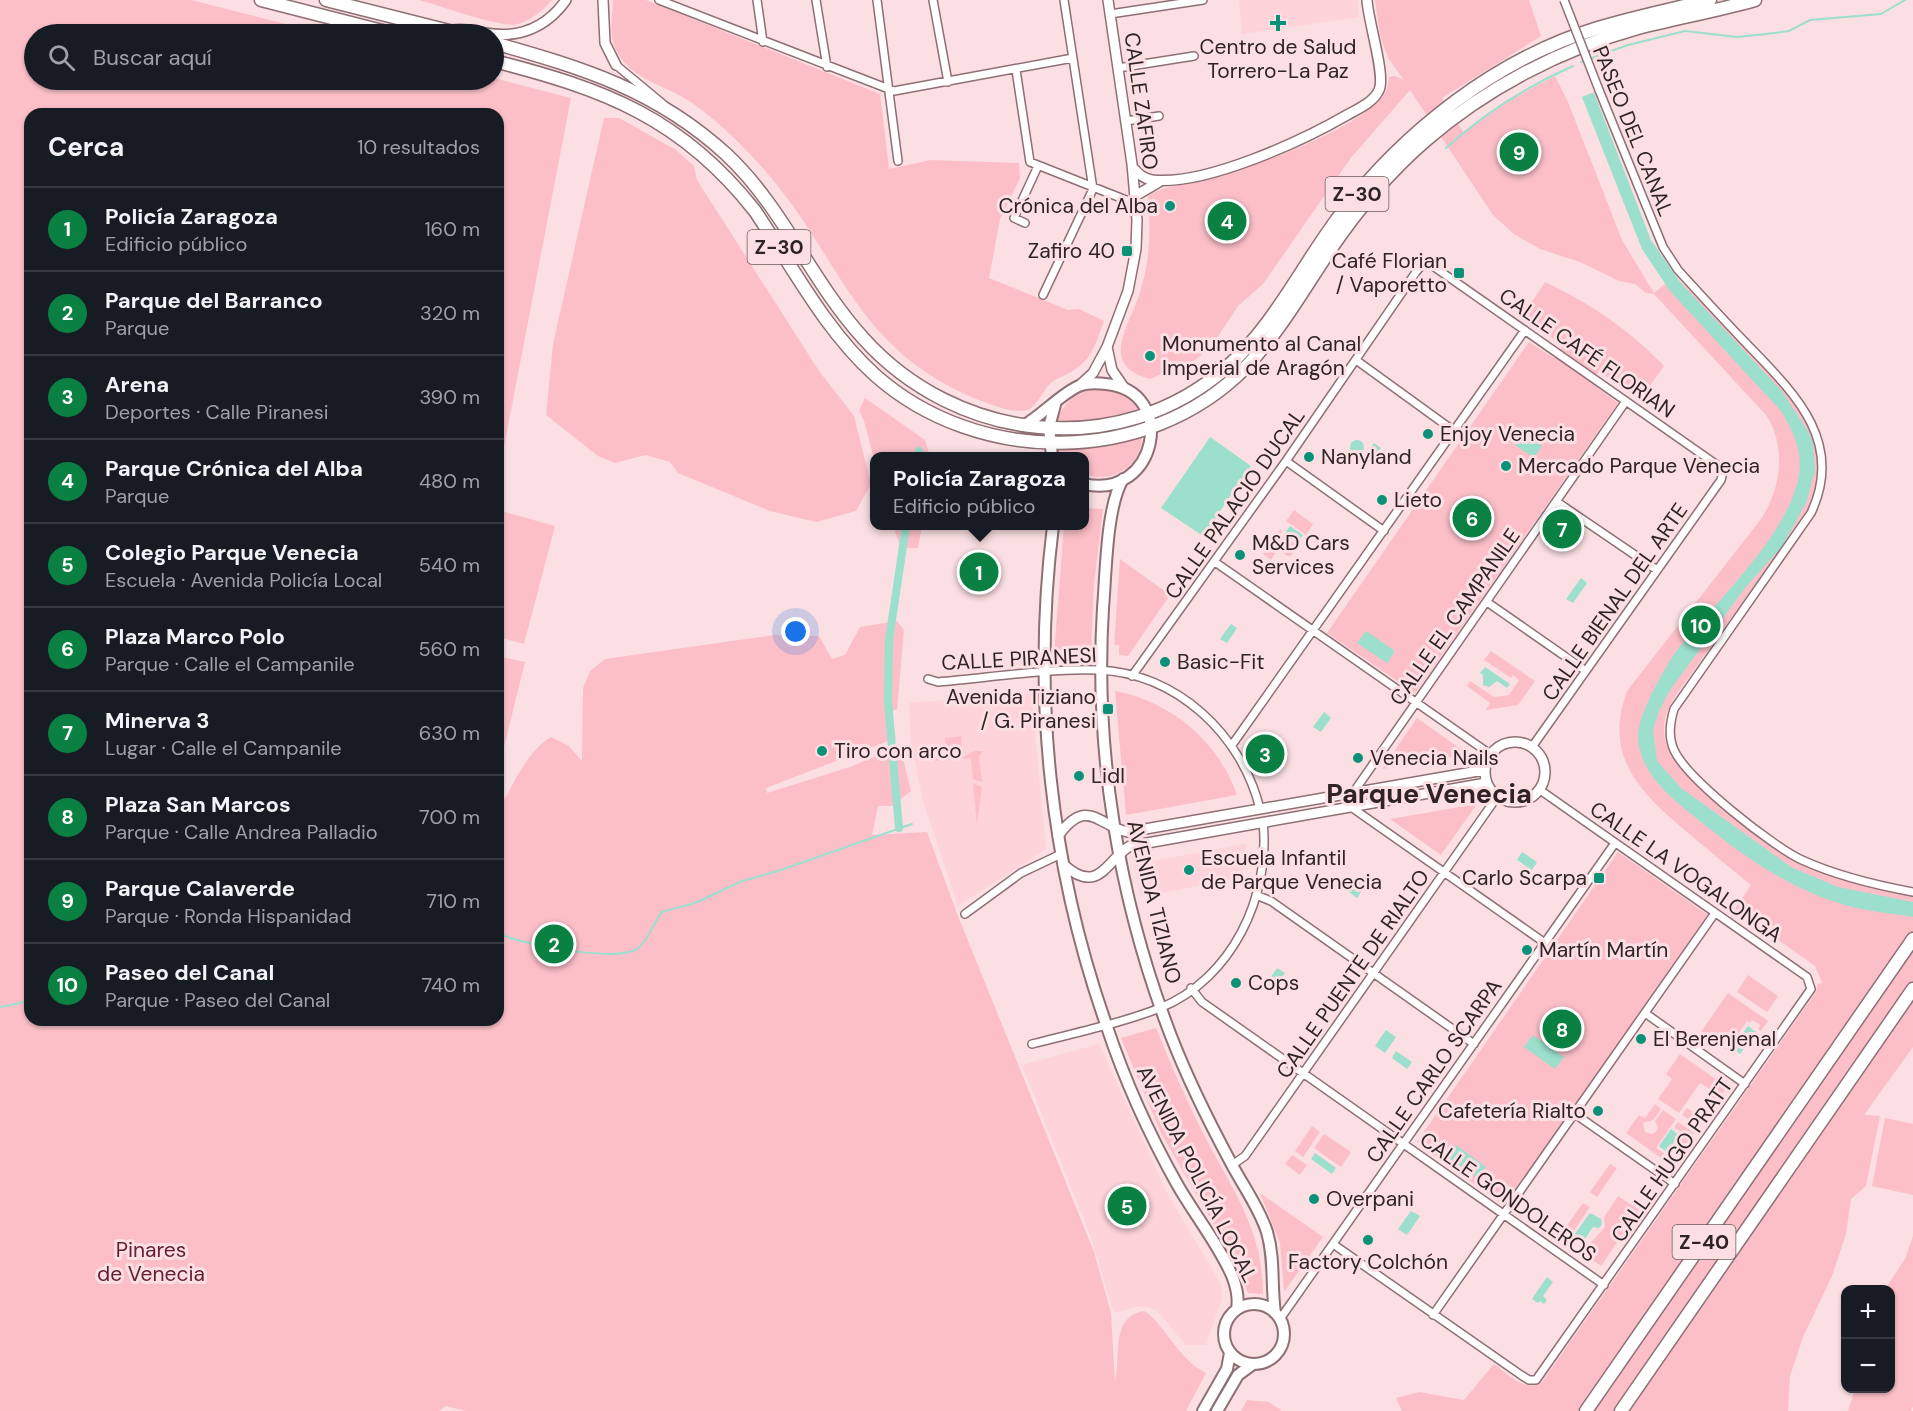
<!DOCTYPE html>
<html lang="es">
<meta charset="utf-8">
<style>
:root{--surface:#171b24;--page:#242831;--text:#f1f3f6;--muted:#9ea1a6;--line:#363941;--accent:#0b8043}
body{margin:0;font-family:"DM Sans",sans-serif;background:var(--page);color:var(--text)}
.controls{position:absolute;right:18px;bottom:18px;display:grid;overflow:hidden;border-radius:12px;box-shadow:0 2px 4px #0004}
.controls button{width:54px;height:54px;display:grid;place-items:center;padding:0;border:0;border-bottom:2px solid var(--line);background:var(--surface);color:var(--text);font:30px sans-serif}
.you{position:absolute;left:796px;top:632px;width:21px;height:21px;margin:-15px;border:4px solid #fff;border-radius:50%;background:#1a73e8;box-shadow:0 0 0 9px #1a73e833}
.badge{display:grid;place-items:center;width:39px;height:39px;border-radius:50%;background:var(--accent);color:#fff;font-size:20px;font-weight:700}
.pin{position:absolute;translate:-50% -50%;border:3px solid #fff;box-shadow:0 2px 6px #0006}
.popup{position:absolute;left:870px;top:452px;width:219px;height:78px;box-sizing:border-box;display:grid;place-content:center;border-radius:12px;background:var(--surface);filter:drop-shadow(0 2px 4px #0005);font-size:20px;white-space:nowrap;color:var(--muted)}
.popup b{font-size:22px;color:var(--text)}
.popup::after{content:'';position:absolute;left:50%;top:100%;margin-left:-12px;border:12px solid transparent;border-top-color:var(--surface)}
.list{margin:0;padding:0;list-style:none}
h2{display:flex;justify-content:space-between;align-items:center;height:78px;margin:0;padding:0 24px;font-size:26px}
h2 small{font-size:20px;font-weight:400;color:var(--muted)}
.list li{display:grid;grid-template-columns:39px 1fr auto;gap:18px;align-items:center;box-sizing:border-box;height:84px;padding:0 24px;border-top:2px solid var(--line)}
.list b{display:block;font-size:22px;white-space:nowrap}
.list p{margin:0;font-size:20px;white-space:nowrap;color:var(--muted)}
.list em{font-size:20px;font-style:normal;color:var(--muted)}
.icon{flex:none;width:33px;height:33px;fill:none;stroke:currentColor;stroke-width:2;stroke-linecap:round;stroke-linejoin:round}
.map{position:relative;flex:none;width:1913px;height:1411px;overflow:hidden}
.search{position:absolute;background:var(--surface);box-shadow:0 2px 4px #0004;left:24px;top:24px;width:480px;height:66px;display:flex;align-items:center;gap:15px;box-sizing:border-box;padding:0 21px;border-radius:33px;color:var(--muted);font-size:22px}
.panel{position:absolute;background:var(--surface);box-shadow:0 2px 4px #0004;left:24px;top:108px;width:480px;height:918px;border-radius:18px}
.map>svg:first-child{display:block}
</style>
<div class="map">
<svg width="1913" height="1411" viewBox="0 0 1913 1411">
<rect width="100%" height="100%" fill="#fbdfe2"/>
<path fill="#fed3d9" d="M1239 0H1358L1359 17 1242 34Z
M1031 693 1046 849 958 906 923 801 911 742 909 703Z
M1246 844 1242 877 1141 897 1134 864Z
M1099 1044 1168 1195 1221 1284 1222 1298 1206 1345H1186L1157 1311 1149 1307H1136L1114 1313 1091 1237 1022 1065Z"/>
<path fill="#fcbfc8" d="M0 0H191L325 34H34V80L494 78 571 98 498 478V114H30V1020H498V802H503C516 779 528 751 551 737L569 746 582 761 583 688 590 671 605 659 775 635 819 636 832 659 845 655 860 627 897 621 904 630 897 709 887 713 896 738 766 788 767 793 850 767 900 746 911 791 892 806H878L872 835 927 832 958 916 1094 1252 1111 1313 1115 1381C1122 1357 1109 1316 1145 1311 1168 1329 1179 1360 1206 1373L1186 1411H465L446 1406 439 1411H0Z
M419 0H552C543 10 532 20 518 24 503 29 438 5 419 0Z
M613 0H646L880 94 889 169 931 160 1019 163 1020 178 1000 219 989 278 1068 310 1079 309 1104 321C1096 343 1092 360 1071 372 1064 376 1057 378 1051 383 1042 391 1038 406 1027 410 1012 414 987 403 974 398 851 346 840 252 759 164 738 141 718 121 692 103 665 84 627 80 614 45 609 33 613 13 613 0Z
M1375 0H1529L1541 36 1442 98 1464 133 1510 100 1555 76 1568 102 1622 240 1654 293 1675 276C1719 322 1823 404 1818 472 1817 488 1811 502 1804 516L1674 698C1666 712 1661 726 1666 742 1675 777 1766 846 1799 863 1834 880 1875 888 1913 894V1047L1864 1115 1880 1116 1866 1186 1851 1199 1846 1234 1832 1276 1803 1337 1790 1376 1788 1411H1402L1396 1398 1419 1392 1464 1400 1494 1364C1508 1374 1525 1393 1542 1382L1816 992 1818 984 1822 983 1815 966 1735 909 1751 885C1729 867 1708 850 1687 832 1640 792 1603 757 1627 691L1761 519C1781 489 1787 447 1766 415L1654 294 1646 293 1635 284 1619 281 1580 262 1540 249 1514 234 1493 215 1410 90 1350 159 1263 284 1238 306 1211 347 1177 375 1169 378 1161 374 1150 379C1137 375 1123 370 1121 354 1119 334 1135 311 1140 292 1150 261 1151 229 1148 196 1167 184 1191 184 1213 178 1259 165 1343 134 1378 102 1386 95 1388 87 1389 77L1394 76 1404 80 1388 58 1380 35Z
M604 118H619L676 150 694 166 697 180 819 371 854 416 871 484 856 511 816 522 770 511 678 473 670 462 646 455 615 463 598 456 546 415 553 344Z
M1545 282C1590 303 1630 330 1664 366L1640 400 1599 371 1591 383 1618 403 1415 693 1327 633 1529 342 1554 358 1563 345 1522 317Z
M1104 388C1119 392 1133 397 1141 411L1099 422 1055 424C1065 400 1077 390 1104 388Z
M865 398 925 440 930 456H874V459L864 421 859 410Z
M1142 435C1143 465 1112 485 1084 474V456H1061L1056 447Z
M1084 508 1103 509 1094 583 1091 652 1054 654 1064 526H1084Z
M498 510 555 526 524 644 498 637Z
M1294 510 1313 524 1306 535 1286 521Z
M893 526H922L918 548H901Z
M1280 529 1282 531 1281 534 1298 546 1290 557 1278 550 1271 560 1263 554Z
M1120 559 1170 595 1128 656 1119 655V645H1114Z
M1491 651 1535 681 1518 705 1486 710 1490 703 1467 686 1470 681 1494 697 1509 695 1519 680 1513 675 1511 678 1484 660Z
M498 656 525 662 499 767 498 766Z
M1115 691C1172 702 1218 741 1237 795L1126 815Z
M1417 718 1468 754 1382 769Z
M961 736 962 753 947 755 945 738Z
M975 751H983L979 757 982 782 973 779 971 758 932 761V759L965 756Z
M973 783 982 787 977 825Z
M1477 804 1441 855 1390 819Z
M1618 852 1708 915 1504 1206 1417 1142Z
M1748 975 1778 996 1767 1012 1737 992Z
M1728 993 1768 1021 1761 1031 1758 1029 1760 1025 1752 1020 1750 1023 1747 1021 1727 1050 1701 1032Z
M1156 1028C1171 1065 1187 1102 1205 1137 1233 1191 1263 1230 1263 1294L1248 1293 1238 1267 1161 1133 1121 1038Z
M1680 1054 1727 1087 1699 1127 1682 1115 1687 1108 1698 1115 1714 1092 1700 1083 1679 1113 1658 1099 1672 1079 1666 1074Z
M1655 1104 1661 1109 1653 1120 1643 1123 1645 1132 1652 1134 1656 1132 1658 1127 1655 1121 1663 1110 1676 1119 1656 1148 1668 1156 1684 1134 1674 1127 1678 1122 1694 1133 1671 1165 1626 1133 1639 1115 1645 1118Z
M1885 1118 1913 1124V1195L1872 1186Z
M1312 1126 1320 1132 1303 1157 1295 1151Z
M1324 1134 1351 1152 1341 1167 1314 1148Z
M1292 1155 1307 1165 1300 1175 1285 1164Z
M1610 1164 1617 1168 1597 1197 1590 1192Z
M1260 1193 1323 1237 1284 1292 1280 1243Z
M1618 1196 1639 1210 1601 1266 1586 1256 1590 1251 1586 1248 1605 1227 1604 1217Z
M1583 1203 1590 1207 1573 1232 1566 1227Z
M1913 1236V1406L1911 1411H1848L1855 1389 1890 1388V1290L1885 1289 1905 1259Z
M1247 1400 1269 1402 1282 1411H1241Z"/>
<path fill="#9bdfcc" d="M1558 0 1651 240 1680 282 1781 390 1808 431 1813 443 1815 470 1807 501 1783 545 1745 588 1670 690 1659 711 1653 730 1657 761 1681 788 1791 867 1838 887 1913 902V917C1890 913 1864 911 1842 904 1791 889 1746 858 1705 825 1679 804 1647 782 1639 747 1635 729 1644 711 1651 695 1660 678 1669 660 1681 645 1718 599 1789 534 1799 475 1803 451 1793 431 1781 411L1670 291 1642 249 1582 97Z
M1514 426 1542 446 1534 458 1505 438Z
M1210 437 1251 466 1203 536 1161 508Z
M1350 447a7 7 0 1 1 14 0a7 7 0 1 1-14 0Z
M1374 443 1381 448 1370 463 1363 458Z
M1290 526 1303 535 1297 543 1284 534Z
M1581 578 1587 583 1573 603 1566 599Z
M1231 624 1237 628 1227 643 1220 639Z
M1366 631 1395 651 1387 663 1357 643Z
M1485 667 1510 684 1507 688 1497 681 1489 687 1483 685V675L1480 673Z
M1324 712 1331 718 1321 732 1313 727Z
M1522 852 1537 862 1532 870 1517 860Z
M1360 877 1368 882 1357 898 1349 892Z
M1277 968 1285 973 1273 990 1266 984Z
M1748 1026 1756 1032 1740 1054 1732 1048Z
M1386 1030 1396 1037 1385 1053 1375 1046Z
M1533 1035 1564 1057 1555 1069 1524 1047Z
M1396 1051 1412 1062 1407 1069 1392 1058Z
M1671 1129 1679 1135 1667 1152 1659 1146Z
M1456 1145 1486 1167 1477 1178 1448 1157Z
M1315 1153 1336 1168 1332 1174 1311 1159Z
M1411 1211 1420 1216 1407 1235 1398 1229Z
M1590 1213 1601 1219 1602 1224 1599 1228 1593 1227 1583 1242 1574 1235Z
M1547 1277 1553 1282 1543 1296 1547 1300 1544 1304 1540 1301 1538 1303 1532 1299Z"/>
<path fill="#fbdfe2" d="M1541 0H1562L1597 91 1579 98Z"/>
<g fill="none" stroke-linecap="round" stroke-linejoin="round">
<path stroke="#9bdfcc" stroke-width="2" d="M1581 62 1628 45 1685 31 1737 37 1766 34 1789 31 1810 20 1881 14 1905 0
M1446 148C1485 113 1525 87 1573 66
M498 933C521 945 612 961 635 950 647 944 653 923 662 912L695 903 742 881 775 872 912 824
M0 1007 30 1001"/>
<path stroke="#9bdfcc" stroke-width="8" d="M918 456 919 451
M899 828 888 701 889 640 906 526"/>
<g stroke="#8e6f74" stroke-width="10">
<path id="street" d="M659 0 894 91 1073 58
M757 0 763 42
M816 0 827 67
M877 0 898 161
M933 0 948 82
M1110 14 1203 0
M616 65 663 104
M1118 68 1194 56
M1016 70 1030 162 1136 204
M1599 90 1663 247 1678 270C1699 293 1721 317 1743 340 1791 390 1846 439 1811 513L1674 709C1670 723 1668 736 1674 750 1687 779 1772 846 1802 860 1837 876 1875 885 1913 892
M1126 121 1159 116
M1025 223 1014 218 1038 166
M1043 295 1093 189 1064 0
M1356 360 1454 431
M1286 461 1384 531
M1557 502 1657 570
M1215 562 1490 754
M1487 602 1586 671
M1132 676 1286 461 1416 272 1422 265 1430 264 1720 467 1723 472 1721 480 1532 747
M928 679 938 682C988 678 1049 668 1098 670 1177 673 1242 735 1260 809
M1232 745 1525 330
M1353 793 1626 401
M1351 807 1545 943
M1256 895 1271 901 1474 1044
M965 914 1021 873 1061 854
M1191 988 1202 1002 1604 1285
M1645 1013 1745 1084
M1032 1044C1074 1033 1119 1024 1160 1008 1232 979 1271 896 1263 822
M1575 1114 1675 1184
M1232 1165 1245 1156 1497 797
M1333 1244 1521 1375 1529 1380H1536L1811 989 1807 977 1540 790
M1433 1315 1715 913
M1280 1319 1615 843"/>
</g>
<g stroke="#8e6f74" stroke-width="12">
<path id="secondary" d="M603 0 605 43 616 65
M453 30C464 28 474 31 485 33 519 39 547 27 566 0
M1133 168C1139 174 1144 179 1152 180 1205 186 1302 141 1347 115 1358 109 1374 102 1379 90 1386 76 1368 21 1367 0
M1135 196 1159 182
M1107 347 1112 370 1125 389
M1080 385 1093 373 1107 347 1128 291 1136 249 1137 220 1132 164 1108 0
M1485 772a30 30 0 1 1 60 0a30 30 0 1 1-60 0Z
M1058 836C1088 795 1099 827 1128 832L1484 770
M1063 864C1099 897 1107 859 1130 846L1486 783"/>
</g>
<g stroke="#8e6f74" stroke-width="14">
<path id="primary" d="M1023 426C1041 416 1062 393 1079 386 1086 383 1098 383 1106 384 1179 391 1157 501 1084 484
M1052 456 1049 427 1055 405
M1123 479C1106 507 1106 575 1103 608 1094 753 1119 901 1171 1036 1188 1080 1209 1122 1231 1163 1243 1186 1259 1207 1267 1232 1275 1259 1271 1286 1275 1313
M1053 526C1032 695 1050 866 1107 1027 1125 1081 1149 1134 1177 1184 1194 1214 1221 1248 1233 1278 1237 1289 1239 1298 1237 1309
M1224 1334a30 30 0 1 1 60 0a30 30 0 1 1-60 0Z
M1203 1411 1227 1369 1230 1353
M1217 1411 1238 1375 1253 1364"/>
</g>
<g stroke="#8e6f74" stroke-width="15">
<path id="highway" d="M261 0 394 34
M326 0 461 34
M494 43C583 68 656 90 726 154 783 207 811 281 863 338 956 442 1119 462 1227 367 1275 325 1302 265 1341 214 1405 131 1496 59 1598 28 1634 17 1673 9 1710 0
M494 61C604 89 682 118 755 211 792 266 825 330 875 375 977 466 1147 467 1245 368 1279 333 1303 290 1330 250 1357 210 1389 172 1426 140 1486 88 1561 49 1638 28 1677 18 1716 11 1755 0
M1586 1411 1913 939
M1621 1411 1913 989"/>
</g>
<use href="#street" stroke="#fff" stroke-width="7"/>
<use href="#secondary" stroke="#fff" stroke-width="9"/>
<use href="#primary" stroke="#fff" stroke-width="10"/>
<use href="#highway" stroke="#fff" stroke-width="12"/>
<g stroke="#8e6f74" stroke-width="10" stroke-linecap="butt">
<path id="street-bridge" d="M1564 0 1599 90"/>
</g>
<use href="#street-bridge" stroke="#fff" stroke-width="7"/>
</g>
<g fill="#0c9179" stroke="#fbdfe2" stroke-width="2">
<path d="M1275 14h6v6h6v6h-6v6h-6v-6h-6v-6h6z"/>
<circle cx="1170" cy="206" r="6"/>
<rect x="1121" y="245" width="12" height="12" rx="3"/>
<rect x="1453" y="267" width="12" height="12" rx="3"/>
<circle cx="1150" cy="356" r="6"/>
<circle cx="1428" cy="434" r="6"/>
<circle cx="1309" cy="457" r="6"/>
<circle cx="1506" cy="466" r="6"/>
<circle cx="1382" cy="500" r="6"/>
<circle cx="1240" cy="555" r="6"/>
<circle cx="1165" cy="662" r="6"/>
<rect x="1102" y="703" width="12" height="12" rx="3"/>
<circle cx="822" cy="751" r="6"/>
<circle cx="1358" cy="758" r="6"/>
<circle cx="1079" cy="776" r="6"/>
<circle cx="1189" cy="870" r="6"/>
<rect x="1593" y="872" width="12" height="12" rx="3"/>
<circle cx="1527" cy="950" r="6"/>
<circle cx="1236" cy="983" r="6"/>
<circle cx="1641" cy="1039" r="6"/>
<circle cx="1598" cy="1111" r="6"/>
<circle cx="1314" cy="1199" r="6"/>
<circle cx="1368" cy="1240" r="6"/>
</g>
<g text-anchor="middle" dominant-baseline="central" stroke-width="6" stroke-linejoin="round" paint-order="stroke">
<g fill="#fbdfe2" stroke="#6c5b5e" stroke-width="1.5">
<rect x="1325.5" y="177" width="63" height="34" rx="4.5"/>
<rect x="747.5" y="230" width="63" height="34" rx="4.5"/>
<rect x="1672.5" y="1225" width="63" height="34" rx="4.5"/>
</g>
<g font-size="20" font-weight="bold" fill="#2f2325">
<text x="1357" y="194">Z-30</text>
<text x="779" y="247">Z-30</text>
<text x="1704" y="1242">Z-40</text>
</g>
<g font-size="21" fill="#2f2325" stroke="#fbdfe2" text-anchor="start">
<text x="1278" y="47" text-anchor="middle">Centro de Salud<tspan x="1278" dy="24">Torrero-La Paz</tspan></text>
<text x="1158" y="206" text-anchor="end">Crónica del Alba</text>
<text x="1115" y="251" text-anchor="end">Zafiro 40</text>
<text x="1447" y="261" text-anchor="end">Café Florian<tspan x="1447" dy="24">/ Vaporetto</tspan></text>
<text x="1162" y="344">Monumento al Canal<tspan x="1162" dy="24">Imperial de Aragón</tspan></text>
<text x="1440" y="434">Enjoy Venecia</text>
<text x="1321" y="457">Nanyland</text>
<text x="1518" y="466">Mercado Parque Venecia</text>
<text x="1394" y="500">Lieto</text>
<text x="1252" y="543">M&amp;D Cars<tspan x="1252" dy="24">Services</tspan></text>
<text x="1177" y="662">Basic-Fit</text>
<text x="1096" y="697" text-anchor="end">Avenida Tiziano<tspan x="1096" dy="24">/ G. Piranesi</tspan></text>
<text x="834" y="751">Tiro con arco</text>
<text x="1370" y="758">Venecia Nails</text>
<text x="1091" y="776">Lidl</text>
<text x="1201" y="858">Escuela Infantil<tspan x="1201" dy="24">de Parque Venecia</tspan></text>
<text x="1587" y="878" text-anchor="end">Carlo Scarpa</text>
<text x="1539" y="950">Martín Martín</text>
<text x="1248" y="983">Cops</text>
<text x="1653" y="1039">El Berenjenal</text>
<text x="1586" y="1111" text-anchor="end">Cafetería Rialto</text>
<text x="1326" y="1199">Overpani</text>
<text x="1368" y="1262" text-anchor="middle">Factory Colchón</text>
</g>
<g font-size="21" fill="#2f2325" stroke="#fbdfe2">
<text transform="translate(1141 101) rotate(82)">CALLE ZAFIRO</text>
<text transform="translate(1633 131) rotate(68)">PASEO DEL CANAL</text>
<text transform="translate(1587 353) rotate(35)">CALLE CAFÉ FLORIAN</text>
<text transform="translate(1235 504) rotate(-55)">CALLE PALACIO DUCAL</text>
<text transform="translate(1615 602) rotate(-55)">CALLE BIENAL DEL ARTE</text>
<text transform="translate(1455 617) rotate(-55)">CALLE EL CAMPANILE</text>
<text transform="translate(1019 659) rotate(-3)">CALLE PIRANESI</text>
<text transform="translate(1686 872) rotate(35)">CALLE LA VOGALONGA</text>
<text transform="translate(1154 902) rotate(76)">AVENIDA TIZIANO</text>
<text transform="translate(1353 974) rotate(-55)">CALLE PUENTE DE RIALTO</text>
<text transform="translate(1434 1071) rotate(-55)">CALLE CARLO SCARPA</text>
<text transform="translate(1672 1160) rotate(-55)">CALLE HUGO PRATT</text>
<text transform="translate(1197 1174) rotate(63)">AVENIDA POLICÍA LOCAL</text>
<text transform="translate(1508 1197) rotate(35)">CALLE GONDOLEROS</text>
</g>
<g font-size="21" fill="#641c2f" stroke="#fbdfe2">
<text x="151" y="1250">Pinares<tspan x="151" dy="24">de Venecia</tspan></text>
</g>
<g font-size="27" font-weight="bold" fill="#2f2325" stroke="#fbdfe2">
<text x="1429" y="793">Parque Venecia</text>
</g>
</g>
</svg>
<div class="controls">
<button>+</button>
<button>−</button>
</div>
<div class="you"></div>
<div class="pin badge" style="left:979px;top:572px">1</div>
<div class="popup"><b>Policía Zaragoza</b>Edificio público</div>
<div class="pin badge" style="left:554px;top:944px">2</div>
<div class="pin badge" style="left:1265px;top:754px">3</div>
<div class="pin badge" style="left:1227px;top:221px">4</div>
<div class="pin badge" style="left:1127px;top:1206px">5</div>
<div class="pin badge" style="left:1472px;top:518px">6</div>
<div class="pin badge" style="left:1562px;top:529px">7</div>
<div class="pin badge" style="left:1562px;top:1029px">8</div>
<div class="pin badge" style="left:1519px;top:152px">9</div>
<div class="pin badge" style="left:1701px;top:625px">10</div>
<div class="search"><svg class="icon" aria-label="search" viewBox="0 0 24 24"><circle cx="10" cy="10" r="6"/><path d="M15 15l6 6"/></svg>Buscar aquí</div>
<section class="panel">
<h2>Cerca<small>10 resultados</small></h2>
<ul class="list">
<li><span class="badge">1</span><div><b>Policía Zaragoza</b><p>Edificio público</p></div><em>160 m</em></li>
<li><span class="badge">2</span><div><b>Parque del Barranco</b><p>Parque</p></div><em>320 m</em></li>
<li><span class="badge">3</span><div><b>Arena</b><p>Deportes · Calle Piranesi</p></div><em>390 m</em></li>
<li><span class="badge">4</span><div><b>Parque Crónica del Alba</b><p>Parque</p></div><em>480 m</em></li>
<li><span class="badge">5</span><div><b>Colegio Parque Venecia</b><p>Escuela · Avenida Policía Local</p></div><em>540 m</em></li>
<li><span class="badge">6</span><div><b>Plaza Marco Polo</b><p>Parque · Calle el Campanile</p></div><em>560 m</em></li>
<li><span class="badge">7</span><div><b>Minerva 3</b><p>Lugar · Calle el Campanile</p></div><em>630 m</em></li>
<li><span class="badge">8</span><div><b>Plaza San Marcos</b><p>Parque · Calle Andrea Palladio</p></div><em>700 m</em></li>
<li><span class="badge">9</span><div><b>Parque Calaverde</b><p>Parque · Ronda Hispanidad</p></div><em>710 m</em></li>
<li><span class="badge">10</span><div><b>Paseo del Canal</b><p>Parque · Paseo del Canal</p></div><em>740 m</em></li>
</ul>
</section>
</div>
